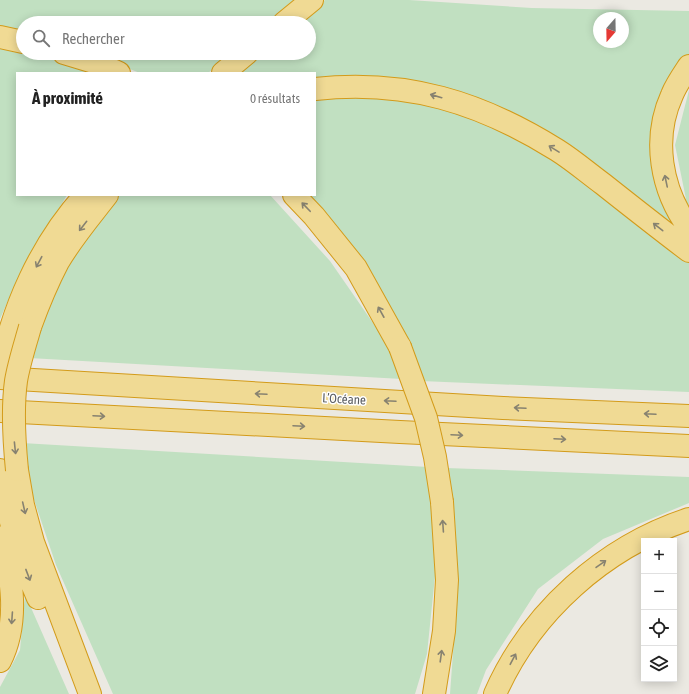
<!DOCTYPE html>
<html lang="fr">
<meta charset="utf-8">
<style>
:root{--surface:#fff;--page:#f2f2f2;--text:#222;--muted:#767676;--line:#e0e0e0}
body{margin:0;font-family:"Asap Condensed",sans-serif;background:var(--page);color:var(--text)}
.controls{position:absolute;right:12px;bottom:12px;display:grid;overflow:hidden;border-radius:0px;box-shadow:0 2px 10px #0003}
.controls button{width:36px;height:36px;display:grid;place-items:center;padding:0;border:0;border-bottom:1px solid var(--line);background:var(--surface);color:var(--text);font:20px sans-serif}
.compass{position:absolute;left:593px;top:12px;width:36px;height:36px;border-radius:50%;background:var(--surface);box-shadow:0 2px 10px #0003;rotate:200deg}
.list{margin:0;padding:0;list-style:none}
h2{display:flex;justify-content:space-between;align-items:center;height:52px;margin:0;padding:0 16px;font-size:17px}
h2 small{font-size:13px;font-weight:400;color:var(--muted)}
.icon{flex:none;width:22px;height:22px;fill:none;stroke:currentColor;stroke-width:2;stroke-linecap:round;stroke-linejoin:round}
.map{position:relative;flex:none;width:689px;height:694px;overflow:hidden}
.search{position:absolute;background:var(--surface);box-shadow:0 2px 10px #0003;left:16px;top:16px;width:300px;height:44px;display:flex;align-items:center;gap:10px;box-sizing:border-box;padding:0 14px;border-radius:22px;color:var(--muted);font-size:15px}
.panel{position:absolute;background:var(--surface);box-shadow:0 2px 10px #0003;left:16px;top:72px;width:300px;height:124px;border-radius:0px}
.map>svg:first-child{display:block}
</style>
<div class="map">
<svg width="689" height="694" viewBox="0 0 689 694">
<rect width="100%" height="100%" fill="#ebe9e2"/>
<path fill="#c1e0c1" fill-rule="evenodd" d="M0 0H299L271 23H23V35L0 30Z
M325 0H409L532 8 689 11V57L655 119 688 239 535 125 494 104 448 89 315 81V73H235L260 53H309V23H297ZM599 18H623V42H599Z
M0 43 23 48V53H44L58 57 97 73H17V195H67L18 278 0 319Z
M89 53H233L208 73H140Z
M689 90V207L687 204 675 145Z
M315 97H404L513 131 689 257V392L421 381 305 195H315Z
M117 195H270L330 261 389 346 402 379 29 358 59 276Z
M22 443 428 467 434 502 435 576 427 654 415 694H113L56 565 24 470Z
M446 468 689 477V503L603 539 538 589 486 670 477 694H450L455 625 454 522Z
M25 594 69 694H0V687L20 650Z"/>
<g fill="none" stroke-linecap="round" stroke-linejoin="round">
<g stroke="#d39b1a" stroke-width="24">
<path id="motorway" d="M284 23 312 0
M0 37 23 42
M64 53 97 63 119 73
M689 66C683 75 676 85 672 95 652 139 661 190 689 228
M223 73 247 53
M315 89C406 79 480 102 557 150 573 160 588 173 603 184 632 207 660 229 689 251
M294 195 314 216 356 268 400 347
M30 327C38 305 47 283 58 262 72 238 90 217 107 195
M0 374C11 309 41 244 85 195
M0 378 503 408 689 416
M0 411 400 432 689 446
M0 470 9 514 19 553 38 598
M17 470 23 505 33 542 90 694
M0 661C20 622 11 577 3 537
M434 694 444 631 447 580 442 502
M495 694C531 612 604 547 689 519"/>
</g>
<use href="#motorway" stroke="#f0da94" stroke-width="22"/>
<g stroke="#d39b1a" stroke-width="24" stroke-linecap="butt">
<path id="motorway-bridge" d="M400 347 426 418 435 457 442 502
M17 470C14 440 12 410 16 381 19 363 25 345 30 327"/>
</g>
<use href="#motorway-bridge" stroke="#f0da94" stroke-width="22"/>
</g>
<defs><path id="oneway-shaft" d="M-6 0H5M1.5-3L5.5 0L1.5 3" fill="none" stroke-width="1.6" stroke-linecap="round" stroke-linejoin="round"/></defs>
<g stroke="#878270">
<use href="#oneway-shaft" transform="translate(436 96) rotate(-164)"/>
<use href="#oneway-shaft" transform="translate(554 149) rotate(-148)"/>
<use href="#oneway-shaft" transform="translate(666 181) rotate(-102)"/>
<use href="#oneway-shaft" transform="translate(306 207) rotate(-134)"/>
<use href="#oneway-shaft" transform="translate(83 226) rotate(128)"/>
<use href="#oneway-shaft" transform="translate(658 227) rotate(-142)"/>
<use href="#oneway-shaft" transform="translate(39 262) rotate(118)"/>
<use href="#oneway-shaft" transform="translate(381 312) rotate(-119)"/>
<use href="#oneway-shaft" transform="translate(261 394) rotate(-177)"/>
<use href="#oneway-shaft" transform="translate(390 401) rotate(-177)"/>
<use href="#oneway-shaft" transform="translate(520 408) rotate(-177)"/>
<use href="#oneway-shaft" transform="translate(650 414) rotate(-177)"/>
<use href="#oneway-shaft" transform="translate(99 416) rotate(3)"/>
<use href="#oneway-shaft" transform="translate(299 426) rotate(3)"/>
<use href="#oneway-shaft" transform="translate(457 435) rotate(3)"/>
<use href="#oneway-shaft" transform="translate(560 439) rotate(3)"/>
<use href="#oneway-shaft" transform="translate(15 448) rotate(84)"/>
<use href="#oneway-shaft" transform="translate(24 508) rotate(77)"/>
<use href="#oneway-shaft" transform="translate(443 526) rotate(-94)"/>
<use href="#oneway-shaft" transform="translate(601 564) rotate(-35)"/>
<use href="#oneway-shaft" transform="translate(28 575) rotate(69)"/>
<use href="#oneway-shaft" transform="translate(12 618) rotate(94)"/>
<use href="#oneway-shaft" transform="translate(441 656) rotate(-82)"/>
<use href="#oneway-shaft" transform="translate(513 659) rotate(-62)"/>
</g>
<g text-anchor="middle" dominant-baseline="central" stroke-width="3" stroke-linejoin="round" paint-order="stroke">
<g font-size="13" fill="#5a5d61" stroke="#fff">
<text transform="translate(344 399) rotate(3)">L’Océane</text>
</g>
</g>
</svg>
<div class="controls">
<button>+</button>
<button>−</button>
<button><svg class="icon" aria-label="locate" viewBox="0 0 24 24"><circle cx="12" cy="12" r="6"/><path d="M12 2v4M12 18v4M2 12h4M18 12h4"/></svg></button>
<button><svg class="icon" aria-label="layers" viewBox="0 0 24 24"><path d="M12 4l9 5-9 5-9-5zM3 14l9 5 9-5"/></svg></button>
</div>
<svg class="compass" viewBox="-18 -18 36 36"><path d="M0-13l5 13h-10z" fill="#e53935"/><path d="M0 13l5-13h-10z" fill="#767676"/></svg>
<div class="search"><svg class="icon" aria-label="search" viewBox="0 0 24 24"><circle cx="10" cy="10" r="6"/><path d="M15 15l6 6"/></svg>Rechercher</div>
<section class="panel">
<h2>À proximité<small>0 résultats</small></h2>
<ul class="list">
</ul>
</section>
</div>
